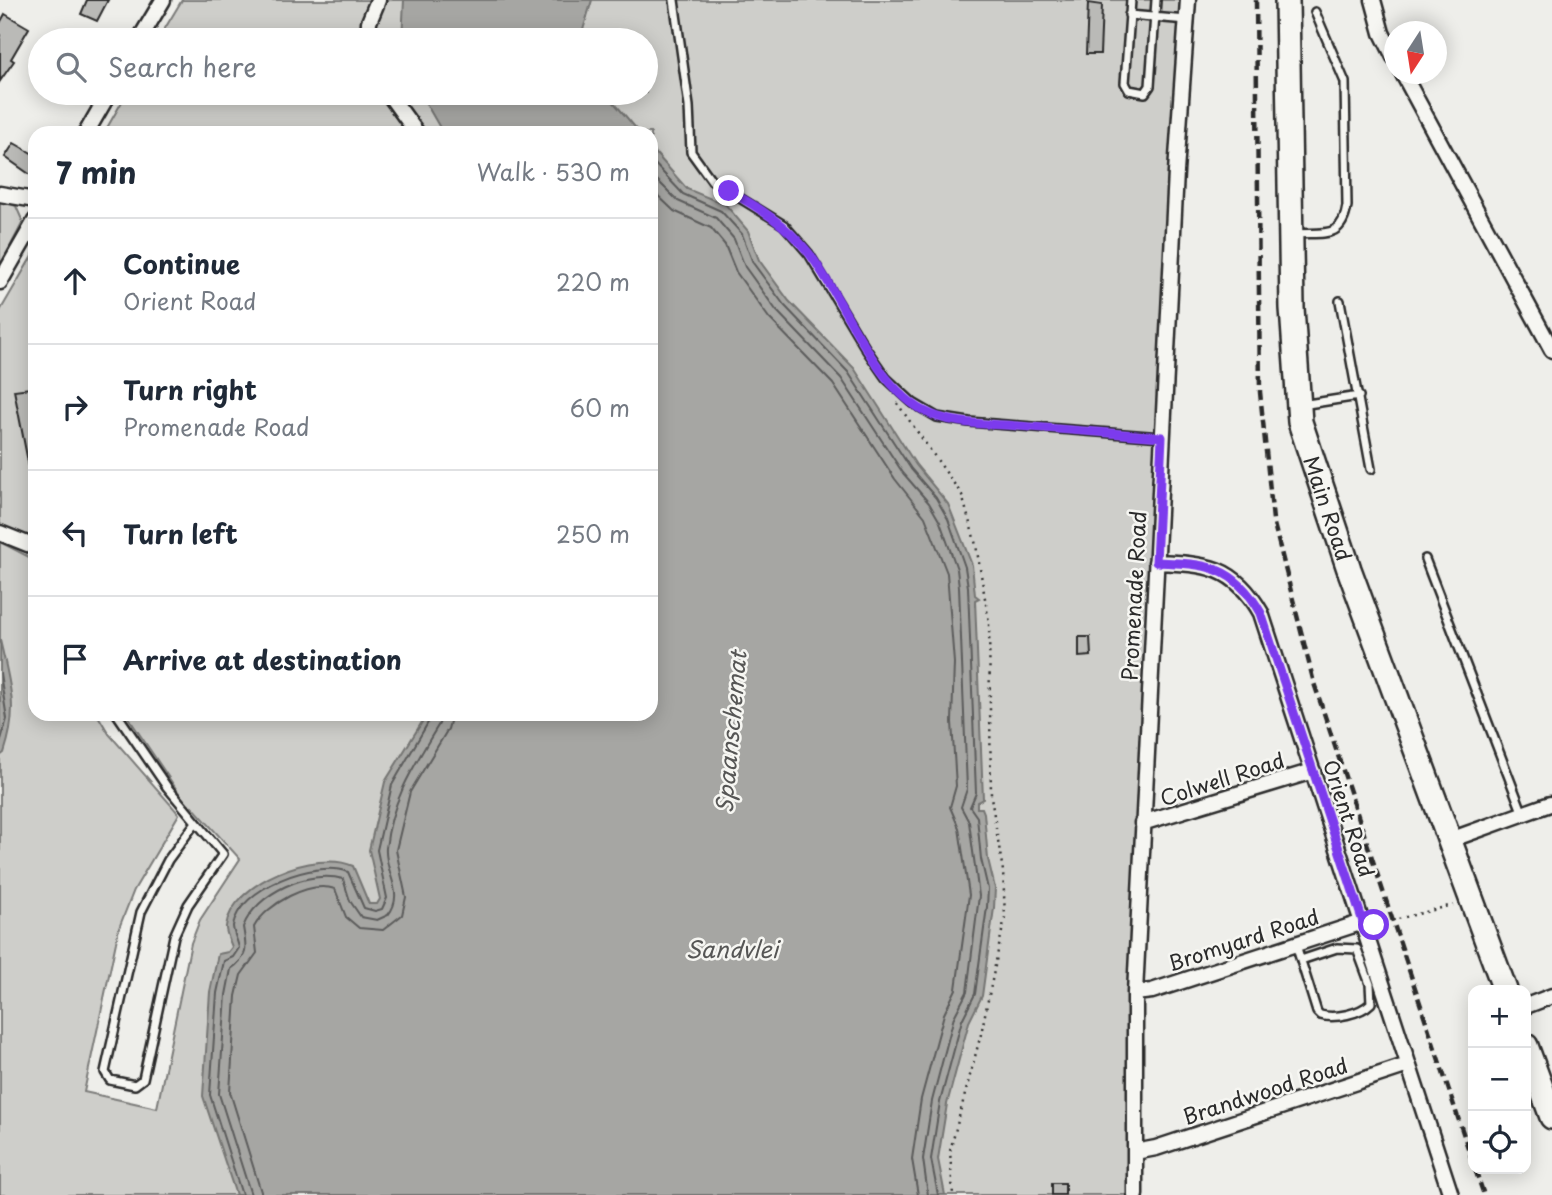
<!DOCTYPE html>
<meta charset="utf-8">
<style>
:root{--surface:#fff;--page:#f6f6f7;--text:#1f2937;--muted:#747a83;--line:#e0e1e3}
body{margin:0;font-family:"Playpen Sans",sans-serif;background:var(--page);color:var(--text)}
.controls{position:absolute;right:21px;bottom:21px;display:grid;overflow:hidden;border-radius:14px;box-shadow:0 4px 18px #0003}
.controls button{width:63px;height:63px;display:grid;place-items:center;padding:0;border:0;border-bottom:2px solid var(--line);background:var(--surface);color:var(--text);font:35px sans-serif}
.compass{position:absolute;left:1384px;top:21px;width:63px;height:63px;border-radius:50%;background:var(--surface);box-shadow:0 4px 18px #0003;rotate:192deg}
.stop{position:absolute;width:21px;height:21px;margin:-16px;border:5px solid #7c3aed;border-radius:50%;background:#fff}
.stop.end{background:#7c3aed;border-color:#fff;box-shadow:0 2px 7px #0008}
.list{margin:0;padding:0;list-style:none}
h2{display:flex;justify-content:space-between;align-items:center;height:91px;margin:0;padding:0 28px;font-size:30px}
h2 small{font-size:23px;font-weight:400;color:var(--muted)}
.list li{display:grid;grid-template-columns:46px 1fr auto;gap:21px;align-items:center;box-sizing:border-box;height:126px;padding:0 28px;border-top:2px solid var(--line)}
.list b{display:block;font-size:26px;white-space:nowrap}
.list p{margin:0;font-size:23px;white-space:nowrap;color:var(--muted)}
.list em{font-size:23px;font-style:normal;color:var(--muted)}
.icon{flex:none;width:38px;height:38px;fill:none;stroke:currentColor;stroke-width:2;stroke-linecap:round;stroke-linejoin:round}
.map{position:relative;flex:none;width:1552px;height:1195px;overflow:hidden}
.search{position:absolute;background:var(--surface);box-shadow:0 4px 18px #0003;left:28px;top:28px;width:630px;height:77px;display:flex;align-items:center;gap:18px;box-sizing:border-box;padding:0 24px;border-radius:38px;color:var(--muted);font-size:26px}
.panel{position:absolute;background:var(--surface);box-shadow:0 4px 18px #0003;left:28px;top:126px;width:630px;height:595px;border-radius:21px}
.map>svg:first-child{display:block}
</style>
<div class="map">
<svg width="1552" height="1195" viewBox="0 0 1552 1195">
<rect width="100%" height="100%" fill="#eeeeea"/>
<filter id="ink" filterUnits="userSpaceOnUse"><feTurbulence type="fractalNoise" baseFrequency=".0143" numOctaves="2"/><feDisplacementMap in="SourceGraphic" scale="14" xChannelSelector="R" yChannelSelector="G"/><feConvolveMatrix kernelMatrix="1 2 1 2 8 2 1 2 1" color-interpolation-filters="sRGB"/></filter>
<g filter="url(#ink)">
<path fill="#cececa" stroke="#7c7c7a" stroke-width="2" d="M182 0H370L362 19 361 40H158Z
M380 0H1188L1156 562 1135 1195H0V542L35 560V714H97L109 734 179 814 134 890 119 928 84 1092 157 1108 191 943 200 920 240 859 192 806 187 805 126 714H651V133H418L389 93H646V40H370Z
M127 93H378L407 133H104Z
M0 200 16 206 23 222 0 266Z
M35 251V542L0 526V311Z"/>
<path fill="#a6a6a3" stroke="#757573" stroke-width="2" d="M404 0H592L580 40H402Z
M420 93H606L640 133H443Z
M651 148 687 189 726 205 748 231 759 260 789 301 854 368 916 465 948 504 972 565 975 595 979 598 975 600 983 799 977 802V808H982L984 813 988 859 995 888 994 908 982 996 969 1022 947 1104 938 1159 945 1195H236L203 1096 210 992 218 954 228 952 232 947C230 941 225 932 226 926 232 882 317 849 353 866L369 904H377L380 899 369 850 385 782 427 714H651Z
M0 640C10 685 19 708 4 753L0 756Z"/>
<g fill="none" stroke-linecap="round" stroke-linejoin="round">
<path stroke="#5c5c5b" stroke-width="2" d="M651 160 683 194 721 211 742 234 753 263 784 305 848 372 911 469 936 498 948 519 965 567 968 587 976 793 970 807 977 817 981 859 988 889 987 907 975 994 962 1020 940 1102 931 1159 938 1195
M651 174 678 201 716 218 734 239 745 267 776 310 841 378 903 473 929 503 940 522 957 569 959 587 967 789 961 807 969 822 979 896 967 992 954 1017 932 1101 923 1159 928 1195
M651 189 674 211 711 228 725 245 736 272 769 318 833 384 895 479 925 517 947 573 954 663 952 722 956 786 950 807 959 828 969 895 956 989 944 1014 921 1099 912 1159 918 1195
M0 673 7 719 0 743
M242 1195 210 1095 217 993 224 961 233 957 239 948C238 941 233 933 233 926 238 888 317 859 348 872L364 908 375 911 382 909 387 898 377 850 392 785 433 714
M251 1195 219 1094 226 995 231 969C250 956 246 946 243 927 256 893 309 869 343 879L350 901 361 917 377 920 388 915C406 893 384 872 386 848 391 800 415 764 439 724L441 714
M262 1195 230 1092 236 996 241 975 257 953 254 927C267 904 309 880 335 889L346 917 359 928 383 930 402 915 406 897 396 850 410 792 448 729 452 714"/>
</g>
<path fill="#babab7" stroke="#2b2b2b" stroke-width="2" d="M87 0H108L97 21 81 14Z
M1088 3 1102 5 1100 54H1086Z
M5 14 29 28 11 59 14 61 0 81V23Z
M14 143 35 155V178L5 157Z
M30 388 35 416V466L29 467 14 390Z
M1079 637H1090L1091 656 1079 657Z
M1052 1183H1065V1195H1052Z"/>
<g fill="none" stroke-linecap="round" stroke-linejoin="round">
<g stroke="#2b2b2b" stroke-width="12">
<path id="service" d="M674 0 689 106 691 152 712 181 784 225 809 254 866 349 886 378 913 403 937 417 969 422 1162 437
M1131 0 1125 83 1129 90 1145 93 1150 86 1156 0
M1129 15 1187 20
M1295 234C1323 232 1342 240 1347 206L1345 82 1315 12
M1340 301 1371 469
M1301 405 1359 396
M1425 559 1523 814
M117 714 167 787 223 854 188 905 174 936 143 1079 135 1085 110 1080 105 1072 141 912 168 860 196 822
M1296 945 1317 1012 1320 1015C1335 1019 1360 1014 1371 1003L1370 984 1357 949 1337 948 1301 960"/>
</g>
<g stroke="#2b2b2b" stroke-width="19">
<path id="minor" d="M1373 0 1382 33 1394 57
M139 40 163 0
M368 40 369 22 378 0
M1403 74 1552 350
M388 93 417 133
M86 133 109 93
M0 194 35 200
M0 282 35 221
M0 533 35 547
M1156 562C1206 564 1234 565 1261 613L1451 1195
M1142 823 1313 771
M1450 840 1550 804
M1135 993 1152 991 1363 922
M1526 1006 1552 996
M1135 1152 1156 1148 1408 1065
M1135 1195V993L1176 172 1188 0"/>
</g>
<g stroke="#2b2b2b" stroke-width="28">
<g id="primary">
<path id="s1" d="M1287 0 1292 308 1300 422 1349 569 1505 990"/>
<path d="M1526 1046 1552 1117"/>
</g>
</g>
<path stroke="#2b2b2b" stroke-width="2.5" stroke-dasharray="2 5" stroke-linecap="butt" d="M897 403 962 495 976 545 989 622 991 797 1003 871 1005 917 981 1034 950 1151 953 1195
M1378 924 1453 905"/>
<use href="#service" stroke="#f6f6f2" stroke-width="7"/>
<use href="#minor" stroke="#f6f6f2" stroke-width="14"/>
<use href="#primary" stroke="#f6f6f2" stroke-width="23"/>
<path stroke="#2b2b2b" stroke-width="4.5" stroke-dasharray="10 5" stroke-linecap="butt" d="M1256 0 1260 392 1273 520 1314 683 1473 1163
M1475 1169 1484 1195"/>
</g>
</g>
<g fill="none" stroke-linecap="round" stroke-linejoin="round" filter="url(#ink)">
<path stroke="#7c3aed" stroke-width="9" d="M729 191C760 208 786 225 808 252 846 299 876 399 939 417 964 425 992 424 1018 426 1066 430 1114 433 1162 437L1156 562C1206 564 1234 565 1261 613L1365 928 1374 925"/>
</g>
<g text-anchor="middle" dominant-baseline="central" stroke-width="5" stroke-linejoin="round" paint-order="stroke">
<g font-size="21" fill="#2b2b2b" stroke="#f6f6f2">
<text stroke="none"><textPath href="#s1" startOffset="513">Main Road</textPath></text>
<text transform="translate(1133 596) rotate(-87)">Promenade Road</text>
<text transform="translate(1222 778) rotate(-18)">Colwell Road</text>
<text transform="translate(1350 818) rotate(72)">Orient Road</text>
<text transform="translate(1243 939) rotate(-18)">Bromyard Road</text>
<text transform="translate(1265 1090) rotate(-18)">Brandwood Road</text>
</g>
<g font-size="23" font-style="italic" fill="#565655" stroke="#f6f6f2">
<text transform="translate(730 732) rotate(-85)">Spaanschemat</text>
<text x="732" y="948">Sandvlei</text>
</g>
</g>
</svg>
<div class="controls">
<button>+</button>
<button>−</button>
<button><svg class="icon" aria-label="locate" viewBox="0 0 24 24"><circle cx="12" cy="12" r="6"/><path d="M12 2v4M12 18v4M2 12h4M18 12h4"/></svg></button>
</div>
<svg class="compass" viewBox="-18 -18 36 36"><path d="M0-13l5 13h-10z" fill="#e53935"/><path d="M0 13l5-13h-10z" fill="#747a83"/></svg>
<div class="stop" style="left:1374px;top:925px"></div>
<div class="stop end" style="left:729px;top:191px"></div>
<div class="search"><svg class="icon" aria-label="search" viewBox="0 0 24 24"><circle cx="10" cy="10" r="6"/><path d="M15 15l6 6"/></svg>Search here</div>
<section class="panel">
<h2>7 min<small>Walk · 530 m</small></h2>
<ul class="list">
<li><svg class="icon" aria-label="ahead" viewBox="0 0 24 24"><path d="M12 20V5M6 11l6-6 6 6"/></svg><div><b>Continue</b><p>Orient Road</p></div><em>220 m</em></li>
<li><svg class="icon" aria-label="right" viewBox="0 0 24 24"><path d="M7 20v-9h11M14 6l5 5-5 5"/></svg><div><b>Turn right</b><p>Promenade Road</p></div><em>60 m</em></li>
<li><svg class="icon" aria-label="left" viewBox="0 0 24 24"><path d="M17 20v-9H6M10 6l-5 5 5 5"/></svg><div><b>Turn left</b></div><em>250 m</em></li>
<li><svg class="icon" aria-label="arrive" viewBox="0 0 24 24"><path d="M6 21V4h12l-3 4 3 4H6"/></svg><div><b>Arrive at destination</b></div></li>
</ul>
</section>
</div>
